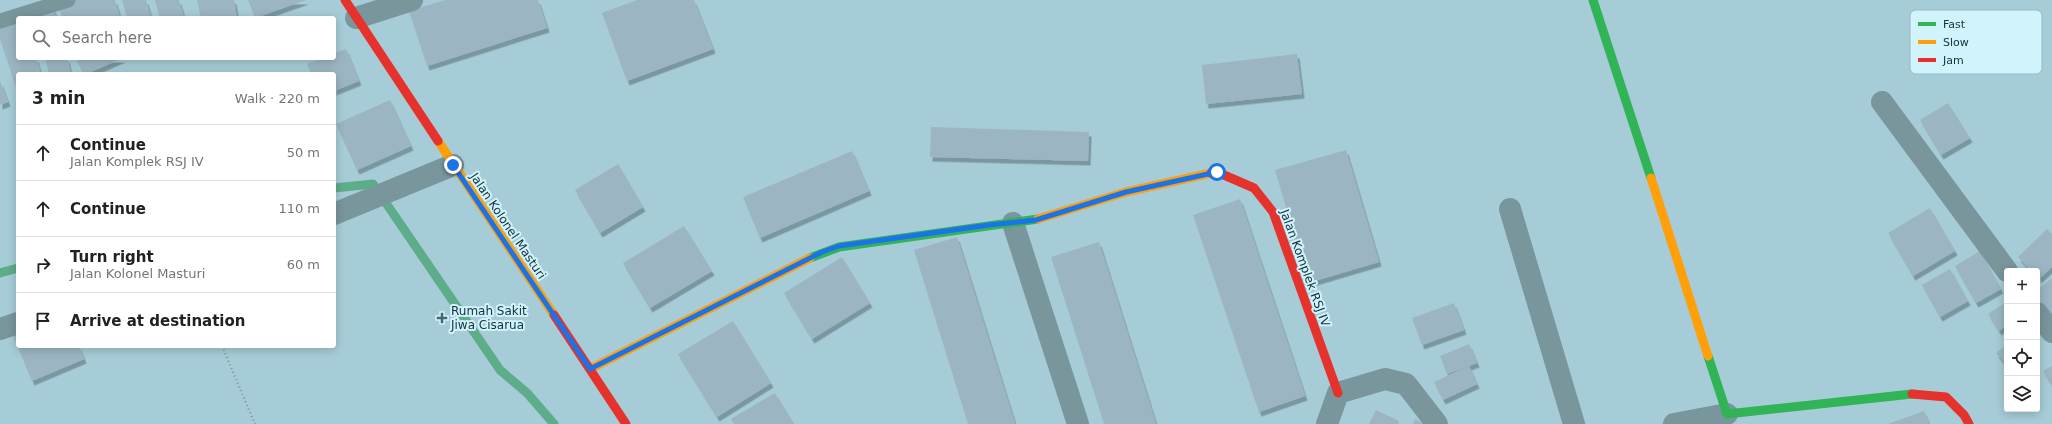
<!DOCTYPE html>
<meta charset="utf-8">
<style>
:root{--surface:#fff;--page:#f2f2f2;--text:#202124;--muted:#757577;--line:#e0e0e0}
body{margin:0;font-family:"DejaVu Sans",sans-serif;background:var(--page);color:var(--text)}
.controls{position:absolute;right:12px;bottom:12px;display:grid;overflow:hidden;border-radius:4px;box-shadow:0 2px 10px #0003}
.controls button{width:36px;height:36px;display:grid;place-items:center;padding:0;border:0;border-bottom:1px solid var(--line);background:var(--surface);color:var(--text);font:20px sans-serif}
.stop{position:absolute;width:12px;height:12px;margin:-9px;border:3px solid #1a73e8;border-radius:50%;background:#fff}
.stop.end{background:#1a73e8;border-color:#fff;box-shadow:0 1px 4px #0008}
.list{margin:0;padding:0;list-style:none}
h2{display:flex;justify-content:space-between;align-items:center;height:52px;margin:0;padding:0 16px;font-size:17px}
h2 small{font-size:13px;font-weight:400;color:var(--muted)}
.list li{display:grid;grid-template-columns:26px 1fr auto;gap:12px;align-items:center;box-sizing:border-box;height:56px;padding:0 16px;border-top:1px solid var(--line)}
.list b{display:block;font-size:15px;white-space:nowrap}
.list p{margin:0;font-size:13px;white-space:nowrap;color:var(--muted)}
.list em{font-size:13px;font-style:normal;color:var(--muted)}
.icon{flex:none;width:22px;height:22px;fill:none;stroke:currentColor;stroke-width:2;stroke-linecap:round;stroke-linejoin:round}
.map{position:relative;flex:none;width:2052px;height:424px;overflow:hidden}
.search{position:absolute;background:var(--surface);box-shadow:0 2px 10px #0003;left:16px;top:16px;width:320px;height:44px;display:flex;align-items:center;gap:10px;box-sizing:border-box;padding:0 14px;border-radius:4px;color:var(--muted);font-size:15px}
.panel{position:absolute;background:var(--surface);box-shadow:0 2px 10px #0003;left:16px;top:72px;width:320px;height:276px;border-radius:4px}
.map>svg:first-child{display:block}
</style>
<div class="map">
<svg width="2052" height="424" viewBox="0 0 2052 424">
<defs>
<filter id="shadow"><feDropShadow dx="2.5" dy="4.5" stdDeviation="0" flood-color="#0004"/></filter>
</defs>
<rect width="100%" height="100%" fill="#a6ccd7"/>
<g fill="none" stroke-linecap="round" stroke-linejoin="round">
<path stroke="#5dad8b" stroke-width="9" d="M334 188 373 184 500 370 527 393 554 424
M0 273 18 268"/>
</g>
<path fill="#9bb6c2" filter="url(#shadow)" d="M76 0H115L120 18H62L58 4Z
M122 0H146L151 18H127Z
M155 0H179L184 18H160Z
M197 0H234L237 18H201Z
M248 0H306L255 18Z
M445 0H538L547 28 427 66 409 11Z
M637 0H694L713 49 627 81 602 13Z
M53 7 56 18H34Z
M18 22V58H36L41 74H18V93L0 39V28Z
M346 49 359 81 334 91V74H311L307 64 322 58H334V53Z
M1297 54 1302 94 1206 104 1202 65Z
M45 58H67L71 74H49Z
M76 58H123L86 74H83Z
M0 81 8 102 0 105Z
M390 100 411 146 357 170 336 124Z
M1948 103 1970 138 1941 155 1920 120Z
M931 127 1089 132 1088 161 930 157Z
M1346 150 1379 262 1308 283 1275 170Z
M852 151 869 191 760 238 743 197Z
M618 164 643 207 600 233 575 190Z
M1240 199 1305 396 1259 412 1193 215Z
M1930 208 1955 251 1913 276 1888 233Z
M684 226 712 271 650 308 623 263Z
M2047 229 2052 234V267L2039 279 2037 271H2031L2018 257Z
M957 237 1015 424H968L914 250Z
M1099 242 1156 424H1104L1051 257Z
M1980 251 2001 289 1976 303 1955 266Z
M842 257 870 303 812 339 784 293Z
M1950 269 1968 301 1940 317 1922 285Z
M2052 278V324L2037 306V290Z
M1454 303 1464 330 1422 345 1412 318Z
M2005 303 2007 306V325L1999 331 1988 314Z
M733 321 771 383 717 417 678 354Z
M18 330V346H79L84 359 32 381 12 333Z
M1469 344 1477 363 1447 374 1440 356Z
M2007 344V365L1996 353Z
M1469 366 1477 384 1443 400 1434 382Z
M2052 366V386L2043 371Z
M775 393 794 424H734L731 419Z
M1376 410 1399 421 1398 424H1369Z
M1924 411 1929 424H1888Z
M1415 419 1425 424H1413Z"/>
<g fill="none" stroke-linecap="round" stroke-linejoin="round">
<path stroke="#7e989f" stroke-width="2.5" stroke-dasharray="1 3" stroke-linecap="butt" d="M222 346 255 424"/>
<path stroke="#79969d" stroke-width="15" d="M0 21 68 0"/>
<path stroke="#79969d" stroke-width="22" d="M356 18 412 0
M1882 102 2007 271
M1510 209 1574 424
M334 214 453 165
M1013 223 1078 424
M2037 313 2052 332
M0 329 18 323
M1327 424 1338 393 1385 379 1406 384 1437 424
M1674 424 1727 414"/>
<path stroke="#30b455" stroke-width="9" d="M1593 0 1651 178
M810 258 839 247 1038 219
M1708 356 1727 414 1912 394"/>
<path stroke="#ff9f0a" stroke-width="9" d="M438 141 554 315
M1651 178 1708 356
M1038 219 1126 192 1211 173
M590 369 810 258"/>
<path stroke="#e5322d" stroke-width="9" d="M345 0 438 141
M1211 173 1217 172 1254 188 1273 212 1338 393
M554 315 626 424
M1912 394 1946 397 1964 415 1969 424"/>
</g>
<g fill="none" stroke-linecap="round" stroke-linejoin="round">
<path stroke="#1a73e8" stroke-width="5" d="M453 165 590 369 822 252 839 246 989 225 1036 220 1126 192 1217 172"/>
</g>
<path fill="#466770" stroke="#d1f3fc" stroke-width="1.5" d="M440 312h4v4h4v4h-4v4h-4v-4h-4v-4h4z"/>
<g text-anchor="middle" dominant-baseline="central" stroke-width="4" stroke-linejoin="round" paint-order="stroke">
<g font-size="12" fill="#133138" stroke="#d1f3fc">
<text transform="translate(508 226) rotate(56)">Jalan Kolonel Masturi</text>
<text transform="translate(1305 268) rotate(70)">Jalan Komplek RSJ IV</text>
</g>
<g font-size="12" fill="#133138" stroke="#d1f3fc" text-anchor="start">
<text x="451" y="311">Rumah Sakit<tspan x="451" dy="14">Jiwa Cisarua</tspan></text>
</g>
</g>
<rect x="1910" y="10" width="132" height="64" rx="6" fill="#d1f3fc" stroke="#98b9c1" stroke-width="1"/>
<rect x="1918" y="22" width="18" height="4" fill="#30b455"/>
<rect x="1918" y="40" width="18" height="4" fill="#ff9f0a"/>
<rect x="1918" y="58" width="18" height="4" fill="#e5322d"/>
<g font-size="11" fill="#133138">
<text x="1943" y="28">Fast</text>
<text x="1943" y="46">Slow</text>
<text x="1943" y="64">Jam</text>
</g>
</svg>
<div class="controls">
<button>+</button>
<button>−</button>
<button><svg class="icon" aria-label="locate" viewBox="0 0 24 24"><circle cx="12" cy="12" r="6"/><path d="M12 2v4M12 18v4M2 12h4M18 12h4"/></svg></button>
<button><svg class="icon" aria-label="layers" viewBox="0 0 24 24"><path d="M12 4l9 5-9 5-9-5zM3 14l9 5 9-5"/></svg></button>
</div>
<div class="stop" style="left:1217px;top:172px"></div>
<div class="stop end" style="left:453px;top:165px"></div>
<div class="search"><svg class="icon" aria-label="search" viewBox="0 0 24 24"><circle cx="10" cy="10" r="6"/><path d="M15 15l6 6"/></svg>Search here</div>
<section class="panel">
<h2>3 min<small>Walk · 220 m</small></h2>
<ul class="list">
<li><svg class="icon" aria-label="ahead" viewBox="0 0 24 24"><path d="M12 20V5M6 11l6-6 6 6"/></svg><div><b>Continue</b><p>Jalan Komplek RSJ IV</p></div><em>50 m</em></li>
<li><svg class="icon" aria-label="ahead" viewBox="0 0 24 24"><path d="M12 20V5M6 11l6-6 6 6"/></svg><div><b>Continue</b></div><em>110 m</em></li>
<li><svg class="icon" aria-label="right" viewBox="0 0 24 24"><path d="M7 20v-9h11M14 6l5 5-5 5"/></svg><div><b>Turn right</b><p>Jalan Kolonel Masturi</p></div><em>60 m</em></li>
<li><svg class="icon" aria-label="arrive" viewBox="0 0 24 24"><path d="M6 21V4h12l-3 4 3 4H6"/></svg><div><b>Arrive at destination</b></div></li>
</ul>
</section>
</div>
